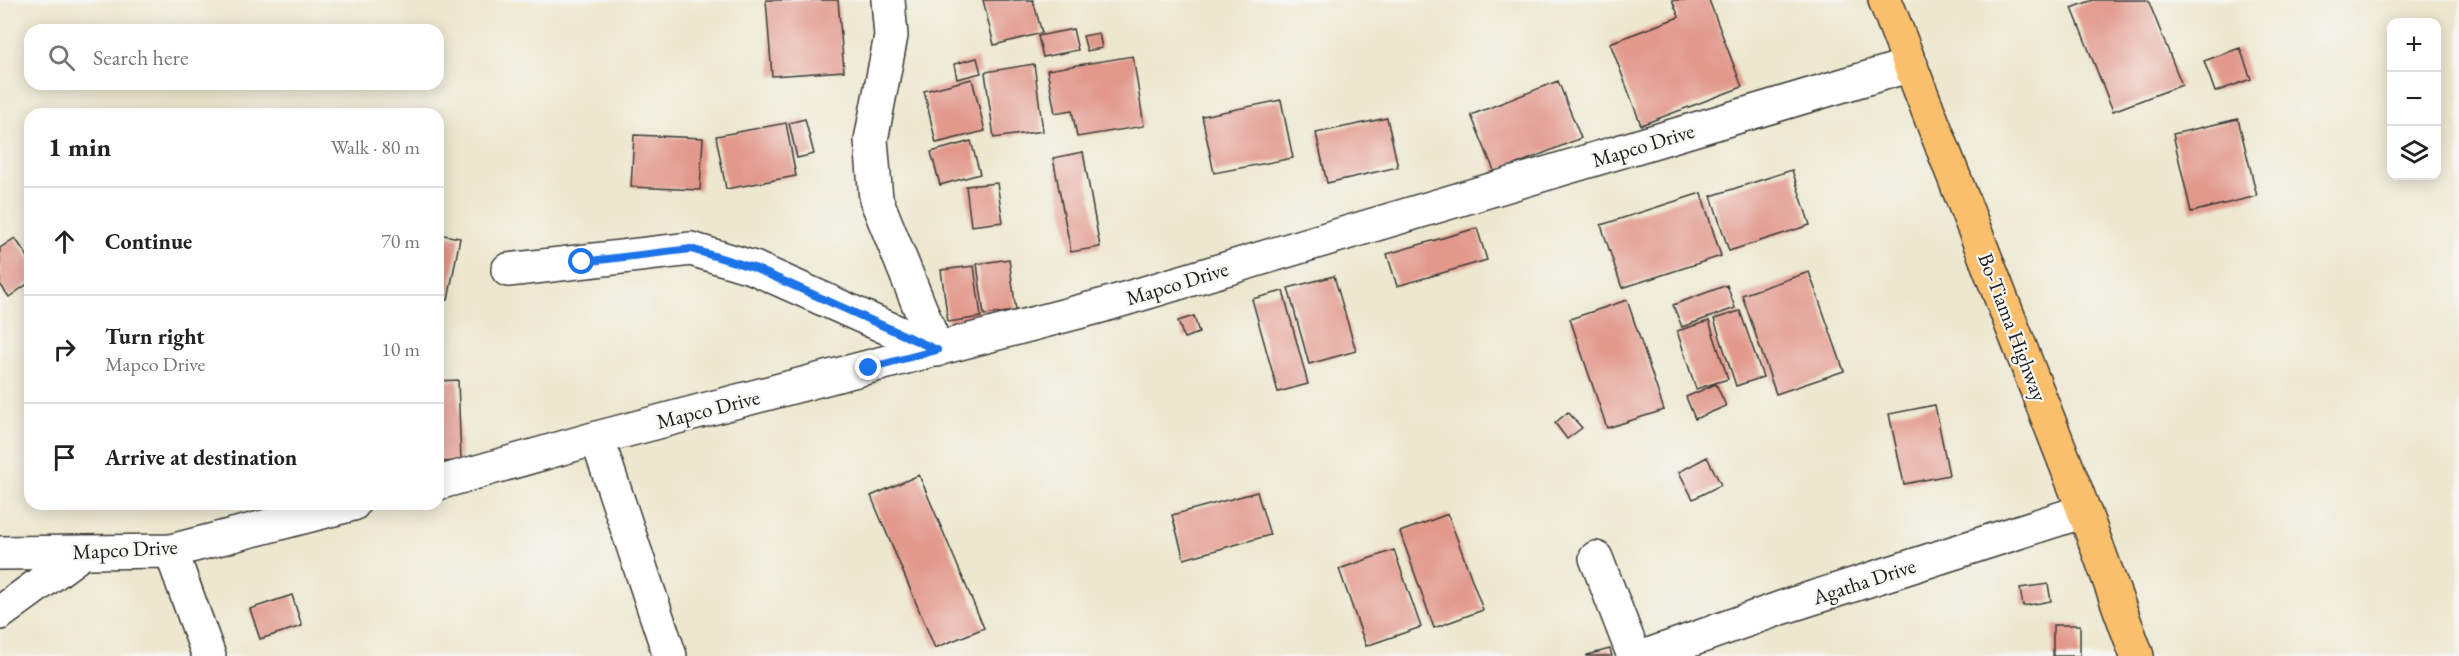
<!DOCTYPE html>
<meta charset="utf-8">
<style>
:root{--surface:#fff;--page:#f2f2f2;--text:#222;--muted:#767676;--line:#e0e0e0}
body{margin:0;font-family:"EB Garamond",serif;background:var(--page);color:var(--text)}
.controls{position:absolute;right:18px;top:18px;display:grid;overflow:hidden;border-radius:12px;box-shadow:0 3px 15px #0003}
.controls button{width:54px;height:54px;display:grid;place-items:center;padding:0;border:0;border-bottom:2px solid var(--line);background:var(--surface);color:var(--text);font:30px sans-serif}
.stop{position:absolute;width:18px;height:18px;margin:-14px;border:4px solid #1a73e8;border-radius:50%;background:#fff}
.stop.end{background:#1a73e8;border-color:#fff;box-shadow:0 2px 6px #0008}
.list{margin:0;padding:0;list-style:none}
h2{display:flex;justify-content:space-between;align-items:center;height:78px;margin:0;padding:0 24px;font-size:26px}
h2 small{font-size:20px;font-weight:400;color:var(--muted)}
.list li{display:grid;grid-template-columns:39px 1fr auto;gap:18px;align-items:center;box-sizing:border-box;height:108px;padding:0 24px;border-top:2px solid var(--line)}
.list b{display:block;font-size:22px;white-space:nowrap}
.list p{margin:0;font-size:20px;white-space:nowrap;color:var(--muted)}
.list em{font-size:20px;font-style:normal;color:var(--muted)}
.icon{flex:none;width:33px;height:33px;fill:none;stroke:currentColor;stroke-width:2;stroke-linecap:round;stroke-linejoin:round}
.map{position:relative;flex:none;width:2459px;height:656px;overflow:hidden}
.search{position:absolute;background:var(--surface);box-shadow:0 3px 15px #0003;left:24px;top:24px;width:420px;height:66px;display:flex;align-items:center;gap:15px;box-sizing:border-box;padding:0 21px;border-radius:18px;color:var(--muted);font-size:22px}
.panel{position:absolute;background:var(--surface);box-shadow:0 3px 15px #0003;left:24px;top:108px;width:420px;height:402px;border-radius:18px}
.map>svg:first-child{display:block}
</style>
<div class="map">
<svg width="2459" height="656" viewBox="0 0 2459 656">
<rect width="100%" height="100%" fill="#f6f6f2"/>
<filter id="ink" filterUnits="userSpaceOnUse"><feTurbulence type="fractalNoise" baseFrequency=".0167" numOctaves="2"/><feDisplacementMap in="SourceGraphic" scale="12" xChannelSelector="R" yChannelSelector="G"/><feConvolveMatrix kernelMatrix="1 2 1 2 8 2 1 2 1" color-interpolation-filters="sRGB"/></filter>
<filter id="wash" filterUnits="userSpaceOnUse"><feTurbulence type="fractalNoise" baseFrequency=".008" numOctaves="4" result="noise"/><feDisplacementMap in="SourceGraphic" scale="24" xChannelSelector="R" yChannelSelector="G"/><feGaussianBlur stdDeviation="1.35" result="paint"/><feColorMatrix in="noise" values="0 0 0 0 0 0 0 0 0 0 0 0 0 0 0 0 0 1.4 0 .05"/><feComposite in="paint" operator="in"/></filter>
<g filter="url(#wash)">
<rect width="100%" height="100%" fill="#ece7ce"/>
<g id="blocks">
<path fill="#e2998c" d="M766 0H838L844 71 772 76Z
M983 0H1033L1042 33 994 45Z
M1672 0H1709L1742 87 1641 125 1610 43 1679 17Z
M2093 0H2148L2182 85 2113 111 2072 8Z
M1073 29 1078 50 1043 57 1038 36Z
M1099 33 1102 48 1087 51 1083 36Z
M2240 48 2251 79 2215 92 2204 61Z
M1133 56 1144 126 1077 137 1072 110 1055 113 1047 70Z
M977 58 981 73 957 79 954 64Z
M1034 64 1043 131 994 138 985 72Z
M972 79 985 131 936 143 924 91Z
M1558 81 1581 138 1495 173 1471 115Z
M1281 100 1293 158 1214 173 1202 116Z
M1387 118 1398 167 1327 183 1316 133Z
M805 119 814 154 797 158 789 123Z
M2238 119 2257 196 2191 212 2173 134Z
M786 123 796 176 726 189 716 136Z
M634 135 703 138 700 190 631 187Z
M971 141 980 174 940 185 931 152Z
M1083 152 1100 247 1071 252 1053 158Z
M1792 170 1810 225 1729 251 1711 196Z
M997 183 1003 222 971 226 966 186Z
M1701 193 1721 256 1622 288 1601 225Z
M1477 228 1487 260 1397 286 1387 254Z
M438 234 460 238 448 300 438 298Z
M15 238 30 260V282L9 297 0 284V248Z
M1009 259 1016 311 984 315 977 264Z
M974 266 981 317 948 322 941 270Z
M1809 272 1844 371 1776 394 1742 295Z
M1334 276 1356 351 1309 364 1288 288Z
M1727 285 1735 308 1682 327 1673 305Z
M1283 291 1308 384 1278 392 1252 299Z
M1627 300 1664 410 1607 428 1570 319Z
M1740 311 1763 377 1736 386 1714 319Z
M1194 316 1199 333 1184 338 1178 321Z
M1709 321 1728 379 1696 389 1677 331Z
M458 380 461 461 438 462V381Z
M1716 384 1726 406 1695 419 1686 397Z
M1935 405 1949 475 1904 484 1889 414Z
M1568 412 1582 428 1567 439 1555 423Z
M1707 457 1721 485 1693 499 1679 472Z
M919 475 984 628 935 648 871 496Z
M1257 492 1270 535 1184 559 1172 515Z
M1448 514 1483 610 1434 628 1400 532Z
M1394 550 1421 627 1366 646 1339 569Z
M2048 584 2051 601 2023 606 2020 588Z
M292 595 302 626 260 639 250 609Z
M2053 625H2080V656H2053Z
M1610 649 1612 656H1587V655Z"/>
</g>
</g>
<g filter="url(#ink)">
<use href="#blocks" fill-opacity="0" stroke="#3b3a37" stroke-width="1.5"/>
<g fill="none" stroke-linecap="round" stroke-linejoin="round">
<g stroke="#3b3a37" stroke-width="36">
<path id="minor" d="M508 270 691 249 754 268 937 350 876 199 871 140 891 36 888 0
M597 438 670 656
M438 483 597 438 1101 306 1911 65
M171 551 209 656
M0 553 171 551 353 504
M1596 558 1634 656
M0 613 83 552
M1646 656 1781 608 2084 511"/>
</g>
<g stroke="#3b3a37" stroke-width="36">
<path id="highway" d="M1885 0 2084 511 2137 656"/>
</g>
<use href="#minor" stroke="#fff" stroke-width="33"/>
<use href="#highway" stroke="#f9bf6c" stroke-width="33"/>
</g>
</g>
<g fill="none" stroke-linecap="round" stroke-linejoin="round" filter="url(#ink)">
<path stroke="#1a73e8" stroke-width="8" d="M582 262 691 249 754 268 937 350 869 368"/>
</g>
<g text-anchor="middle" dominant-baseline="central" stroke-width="4.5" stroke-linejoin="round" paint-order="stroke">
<g font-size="21" fill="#1c1c1c" stroke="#f6f6f2">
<text transform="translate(1643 145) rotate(-17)">Mapco Drive</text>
<text transform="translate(1177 283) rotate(-17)">Mapco Drive</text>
<text transform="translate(2013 327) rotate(69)">Bo-Tiama Highway</text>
<text transform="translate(708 409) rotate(-14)">Mapco Drive</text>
<text transform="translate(125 549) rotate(-3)">Mapco Drive</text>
<text transform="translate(1864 581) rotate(-18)">Agatha Drive</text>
</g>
</g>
</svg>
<div class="controls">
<button>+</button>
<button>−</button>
<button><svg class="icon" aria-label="layers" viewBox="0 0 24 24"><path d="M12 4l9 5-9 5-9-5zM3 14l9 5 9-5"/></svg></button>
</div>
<div class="stop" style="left:582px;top:262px"></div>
<div class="stop end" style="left:869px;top:368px"></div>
<div class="search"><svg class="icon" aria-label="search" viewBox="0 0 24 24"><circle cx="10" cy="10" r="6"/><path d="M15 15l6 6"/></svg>Search here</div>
<section class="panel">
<h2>1 min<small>Walk · 80 m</small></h2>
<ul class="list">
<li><svg class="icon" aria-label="ahead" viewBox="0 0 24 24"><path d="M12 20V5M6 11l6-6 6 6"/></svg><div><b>Continue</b></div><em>70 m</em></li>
<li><svg class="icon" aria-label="right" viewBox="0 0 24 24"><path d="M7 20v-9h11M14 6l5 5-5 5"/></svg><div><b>Turn right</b><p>Mapco Drive</p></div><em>10 m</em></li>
<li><svg class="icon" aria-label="arrive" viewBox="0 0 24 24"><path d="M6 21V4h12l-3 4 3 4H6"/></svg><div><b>Arrive at destination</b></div></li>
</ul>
</section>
</div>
